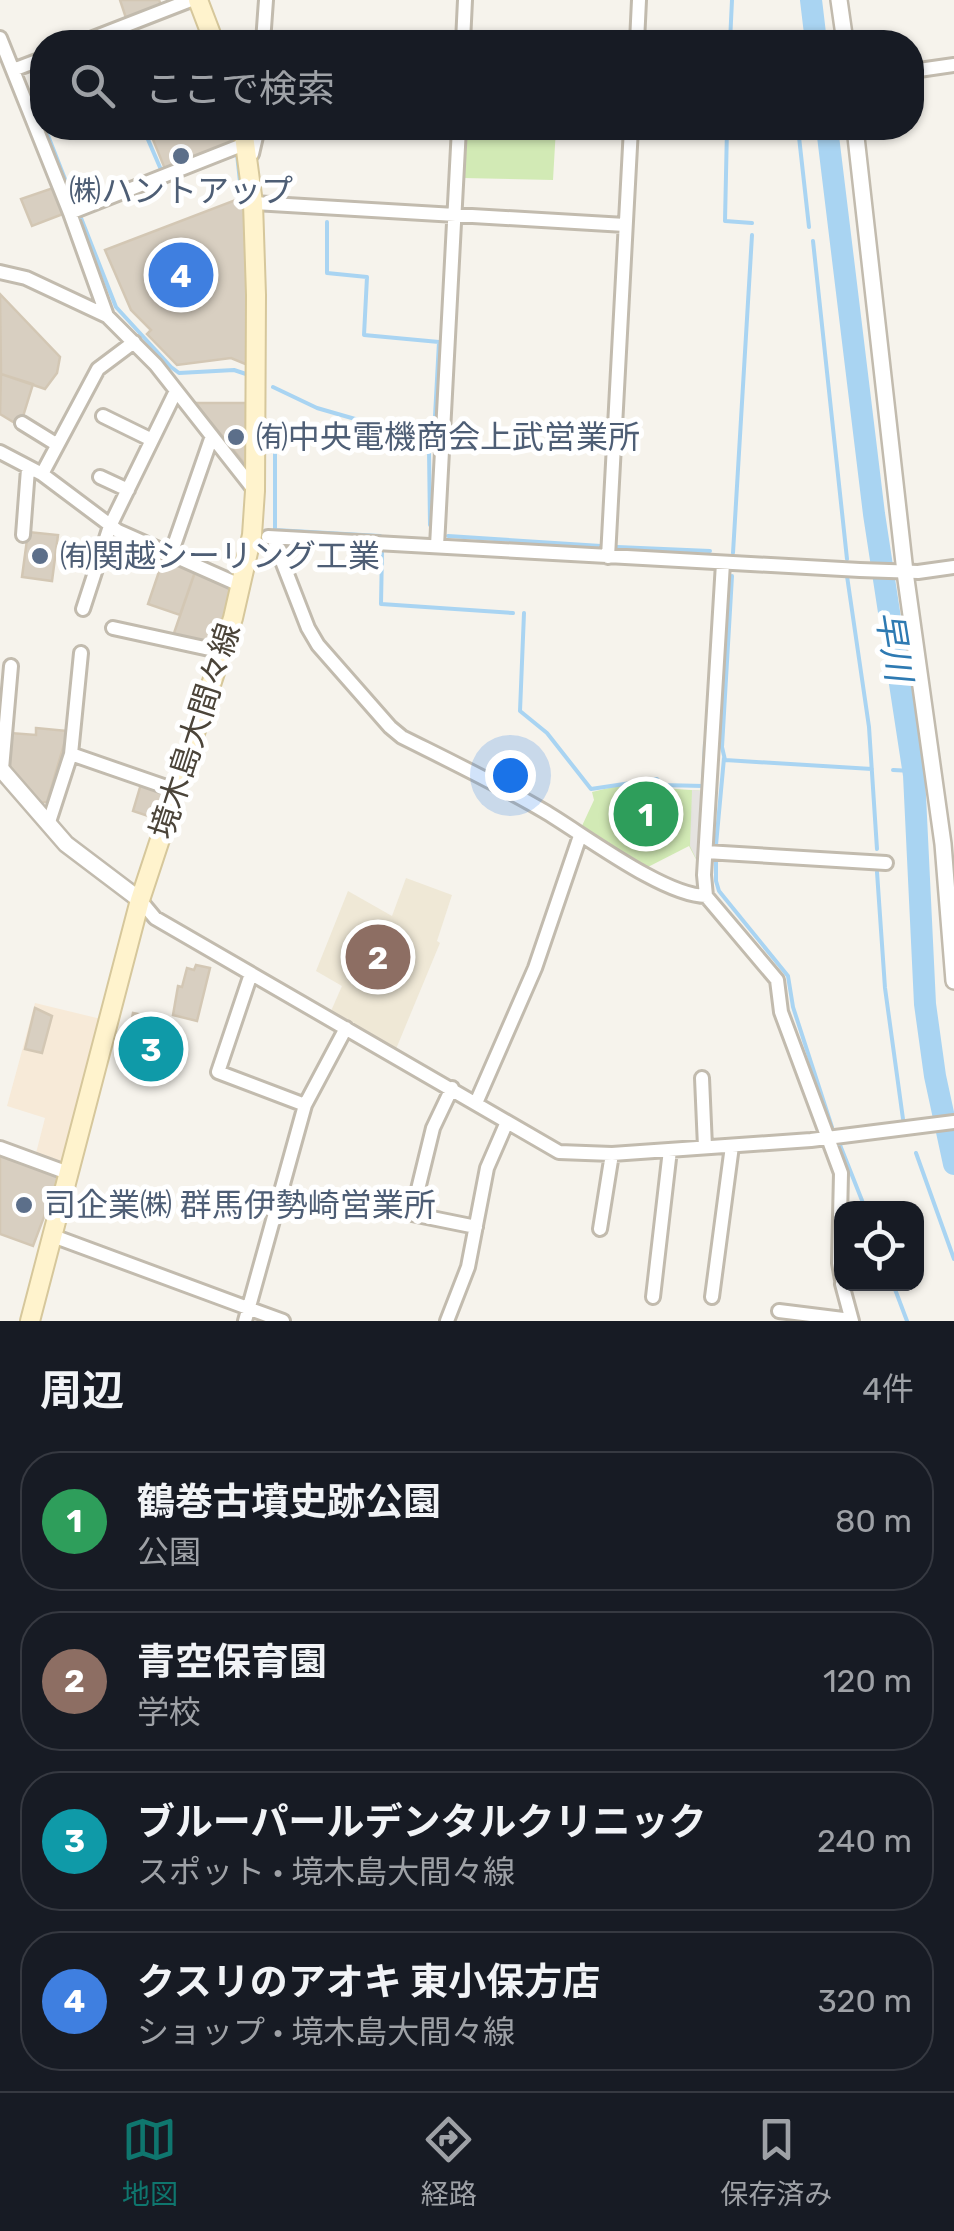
<!DOCTYPE html>
<html lang="ja">
<meta charset="utf-8">
<style>
:root{--surface:#171b24;--page:#242831;--text:#f1f3f6;--muted:#9ea1a6;--line:#363941;--accent:#0f766e}
body{margin:0;font-family:Rubik,"Noto Sans JP",sans-serif;background:var(--page);color:var(--text)}
.controls{position:absolute;right:30px;bottom:30px;display:grid;overflow:hidden;border-radius:20px;box-shadow:0 2px 8px #0004}
.controls button{width:90px;height:90px;display:grid;place-items:center;padding:0;border:0;border-bottom:2px solid var(--line);background:var(--surface);color:var(--text);font:50px sans-serif}
.you{position:absolute;left:510px;top:775px;width:35px;height:35px;margin:-25px;border:8px solid #fff;border-radius:50%;background:#1a73e8;box-shadow:0 0 0 15px #1a73e833}
.badge{display:grid;place-items:center;width:65px;height:65px;border-radius:50%;background:var(--accent);color:#fff;font-size:32px;font-weight:700}
.pin{position:absolute;translate:-50% -50%;border:5px solid #fff;box-shadow:0 2px 10px #0006}
.list{margin:0;padding:0;list-style:none}
h2{display:flex;justify-content:space-between;align-items:center;height:130px;margin:0;padding:0 40px;font-size:42px}
h2 small{font-size:32px;font-weight:400;color:var(--muted)}
.list li{display:grid;grid-template-columns:65px 1fr auto;gap:30px;align-items:center;box-sizing:border-box;height:140px;margin:0 20px 20px;padding:0 20px;border:2px solid var(--line);border-radius:40px}
.list b{display:block;font-size:38px;white-space:nowrap}
.list p{margin:0;font-size:32px;white-space:nowrap;color:var(--muted)}
.list em{font-size:32px;font-style:normal;color:var(--muted)}
.icon{flex:none;width:55px;height:55px;fill:none;stroke:currentColor;stroke-width:2;stroke-linecap:round;stroke-linejoin:round}
.map{position:relative;flex:none;width:954px;height:1321px;overflow:hidden}
.search{position:absolute;background:var(--surface);box-shadow:0 2px 8px #0004;left:30px;right:30px;top:30px;height:110px;display:flex;align-items:center;gap:25px;box-sizing:border-box;padding:0 35px;border-radius:40px;color:var(--muted);font-size:38px}
.sheet{height:770px;background:var(--surface)}
nav{display:flex;justify-content:space-around;align-items:center;box-sizing:border-box;height:140px;border-top:2px solid var(--line);background:var(--surface);font-size:28px;color:var(--muted)}
nav a{display:grid;justify-items:center;gap:5px}
nav .on{color:var(--accent)}
.map>svg:first-child{display:block}
</style>
<div class="map">
<svg width="954" height="1321" viewBox="0 0 954 1321">
<rect width="100%" height="100%" fill="#f6f3ec"/>
<path fill="#f7ead8" d="M35 1003 101 1019 62 1165 35 1157 45 1118 7 1106Z"/>
<path fill="#efe8d6" d="M406 878 452 895 437 941 440 943 396 1049 331 1011 342 986 316 971 348 891 392 916Z"/>
<path fill="#d2eab5" d="M470 30 560 35V42H469Z
M465 128H556L553 180 463 178Z
M655 782 661 788 706 791 700 867 689 846 646 868 581 828 594 800 592 792 625 784Z"/>
<path fill="#e5e3e0" d="M692 790 706 791 700 867 690 846Z"/>
<g fill="none" stroke-linecap="round" stroke-linejoin="round">
<path stroke="#a9d4f2" stroke-width="4" d="M105 41 106 42
M730 42 732 0
M32 94 42 120
M45 128 74 202
M143 128 162 172
M727 128 725 221 752 223
M798 128 809 227
M200 168 237 154 242 200
M81 218 116 307 171 367 179 373 234 370 246 374
M327 222V273L367 277 364 335 439 342 434 435 427 446
M813 241 847 559
M273 387 317 408 421 438 429 449 430 525
M275 452V530L380 536
M448 536 601 546
M617 547 710 551
M382 551 381 604 513 613
M733 553 752 235
M732 576 722 747 725 760 872 769
M847 576 869 727 877 849
M524 613 520 711 547 733 591 789 657 779 662 785 703 786 705 743
M893 770 913 771
M716 845 724 758
M716 860V881L719 891 788 976 793 1007 832 1127
M877 872 885 988 903 1119
M840 1145 865 1208
M916 1153 954 1259
M893 1284 907 1321"/>
<path stroke="#a9d4f2" stroke-width="22" d="M811 0 816 42
M827 128 874 514 914 775 925 1004 935 1076 954 1164"/>
</g>
<path fill="#d8cfc1" stroke="#d3c7b4" stroke-width="2.5" d="M120 0H159L162 7 127 21Z
M178 128H235L239 142 165 169 152 137Z
M53 188 63 214 32 226 21 199Z
M246 196 248 365 231 358 177 365 147 334 151 330 131 310 105 250Z
M0 294 60 357 57 373 45 389 1 374Z
M1 374 33 384 20 426 0 414Z
M195 403H249L250 470Z
M28 532 58 535 52 581 22 577Z
M165 554 196 569 180 615 148 604Z
M196 569 236 587 219 645 173 636Z
M36 728 68 731 47 802 40 803 8 767 11 733 36 735Z
M141 784 163 791 167 800 160 820 133 811Z
M196 965 210 968 197 1021 173 1015 178 986 182 987 187 968 194 970Z
M35 1008 52 1016 42 1053 25 1049Z
M133 1013 153 1017 150 1029 131 1024Z
M136 1033 171 1041 167 1062 130 1058Z
M0 1156 59 1177 33 1246 0 1234Z"/>
<g fill="none" stroke-linecap="round" stroke-linejoin="round">
<g stroke="#c2bbae" stroke-width="18">
<path id="minor" d="M0 38 70 213 107 316 156 365 255 491
M83 42 191 0
M263 42 266 0
M463 42 465 0
M637 42 639 0
M13 70 42 59
M912 71 954 65
M252 154 258 128
M253 203 625 225
M70 213 247 143
M0 272 26 278 107 316
M103 416 152 440
M22 423 56 444
M0 452 42 474 118 531 242 586
M42 474 98 369 134 342
M100 477 128 490
M23 535 28 469
M268 537 860 570 918 572 954 567
M273 538 308 628 318 645 390 727 402 737C450 761 498 784 544 811 583 834 664 896 706 896L777 980 781 1012 841 1173 839 1263 842 1280
M437 546 459 128
M171 554 212 436
M608 557 631 128
M83 609 110 526 176 391
M113 628 223 652
M71 754 175 790
M2 769 11 666
M49 822 71 754 81 653
M706 852 886 863
M706 896 704 875 723 563
M140 900 155 918 559 1152 612 1154 811 1140 954 1122
M251 974 218 1072 305 1105
M702 1078 705 1147
M452 1088 433 1128 412 1214 476 1227
M476 1103 535 968 580 836
M0 1148 68 1173
M600 1229 612 1154
M53 1236 283 1321
M842 1284 852 1321
M653 1297 670 1150
M712 1297 732 1146
M779 1311 851 1320
M245 1321 305 1105 346 1028
M447 1321 468 1267 487 1168 507 1122"/>
</g>
<g stroke="#c2bbae" stroke-width="20">
<path id="tertiary" d="M839 0 845 42
M855 128 905 572 943 844 954 981
M0 768 66 844 140 900"/>
</g>
<g stroke="#d6c79b" stroke-width="22">
<path id="secondary" d="M198 0 214 42
M30 1321 140 900 233 618 252 535 255 491 256 295 253 203 243 128"/>
</g>
<use href="#minor" stroke="#fff" stroke-width="12"/>
<use href="#tertiary" stroke="#fff" stroke-width="15"/>
<use href="#secondary" stroke="#fff3cd" stroke-width="18"/>
</g>
<g fill="#5c6f8a" stroke="#fff" stroke-width="4">
<circle cx="181" cy="156" r="10"/>
<circle cx="236" cy="437" r="10"/>
<circle cx="40" cy="556" r="10"/>
<circle cx="24" cy="1205" r="10"/>
</g>
<g text-anchor="middle" dominant-baseline="central" stroke-width="10" stroke-linejoin="round" paint-order="stroke">
<g font-size="32" fill="#4e5e75" stroke="#fff" text-anchor="start">
<text x="181" y="191" text-anchor="middle">㈱ハントアップ</text>
<text x="256" y="437">㈲中央電機商会上武営業所</text>
<text x="60" y="556">㈲関越シーリング工業</text>
<text x="44" y="1205">司企業㈱ 群馬伊勢崎営業所</text>
</g>
<g font-size="32" fill="#4b4439" stroke="#fff">
<text transform="translate(195 731) rotate(-72)">境木島大間々線</text>
</g>
<g font-size="35" font-style="italic" fill="#2e7ab2" stroke="#fff">
<text transform="translate(894 646) rotate(81)">早川</text>
</g>
</g>
</svg>
<div class="controls">
<button><svg class="icon" aria-label="locate" viewBox="0 0 24 24"><circle cx="12" cy="12" r="6"/><path d="M12 2v4M12 18v4M2 12h4M18 12h4"/></svg></button>
</div>
<div class="you"></div>
<div class="pin badge" style="left:646px;top:814px;background:#2e9e5b">1</div>
<div class="pin badge" style="left:378px;top:957px;background:#8d6e63">2</div>
<div class="pin badge" style="left:151px;top:1049px;background:#0f9aa8">3</div>
<div class="pin badge" style="left:181px;top:275px;background:#3f7fe0">4</div>
<div class="search"><svg class="icon" aria-label="search" viewBox="0 0 24 24"><circle cx="10" cy="10" r="6"/><path d="M15 15l6 6"/></svg>ここで検索</div>
</div>
<section class="sheet">
<h2>周辺<small>4件</small></h2>
<ul class="list">
<li><span class="badge" style="background:#2e9e5b">1</span><div><b>鶴巻古墳史跡公園</b><p>公園</p></div><em>80 m</em></li>
<li><span class="badge" style="background:#8d6e63">2</span><div><b>青空保育園</b><p>学校</p></div><em>120 m</em></li>
<li><span class="badge" style="background:#0f9aa8">3</span><div><b>ブルーパールデンタルクリニック</b><p>スポット · 境木島大間々線</p></div><em>240 m</em></li>
<li><span class="badge" style="background:#3f7fe0">4</span><div><b>クスリのアオキ 東小保方店</b><p>ショップ · 境木島大間々線</p></div><em>320 m</em></li>
</ul>
</section>
<nav>
<a class="on"><svg class="icon" aria-label="map" viewBox="0 0 24 24"><path d="M3 6l6-2 6 2 6-2v14l-6 2-6-2-6 2zM9 4v14M15 6v14"/></svg>地図</a>
<a><svg class="icon" aria-label="directions" viewBox="0 0 24 24"><path d="M12 3l9 9-9 9-9-9zM9 14v-3h6M13 9l2 2-2 2"/></svg>経路</a>
<a><svg class="icon" aria-label="saved" viewBox="0 0 24 24"><path d="M7 4h10v16l-5-4-5 4z"/></svg>保存済み</a>
</nav>
